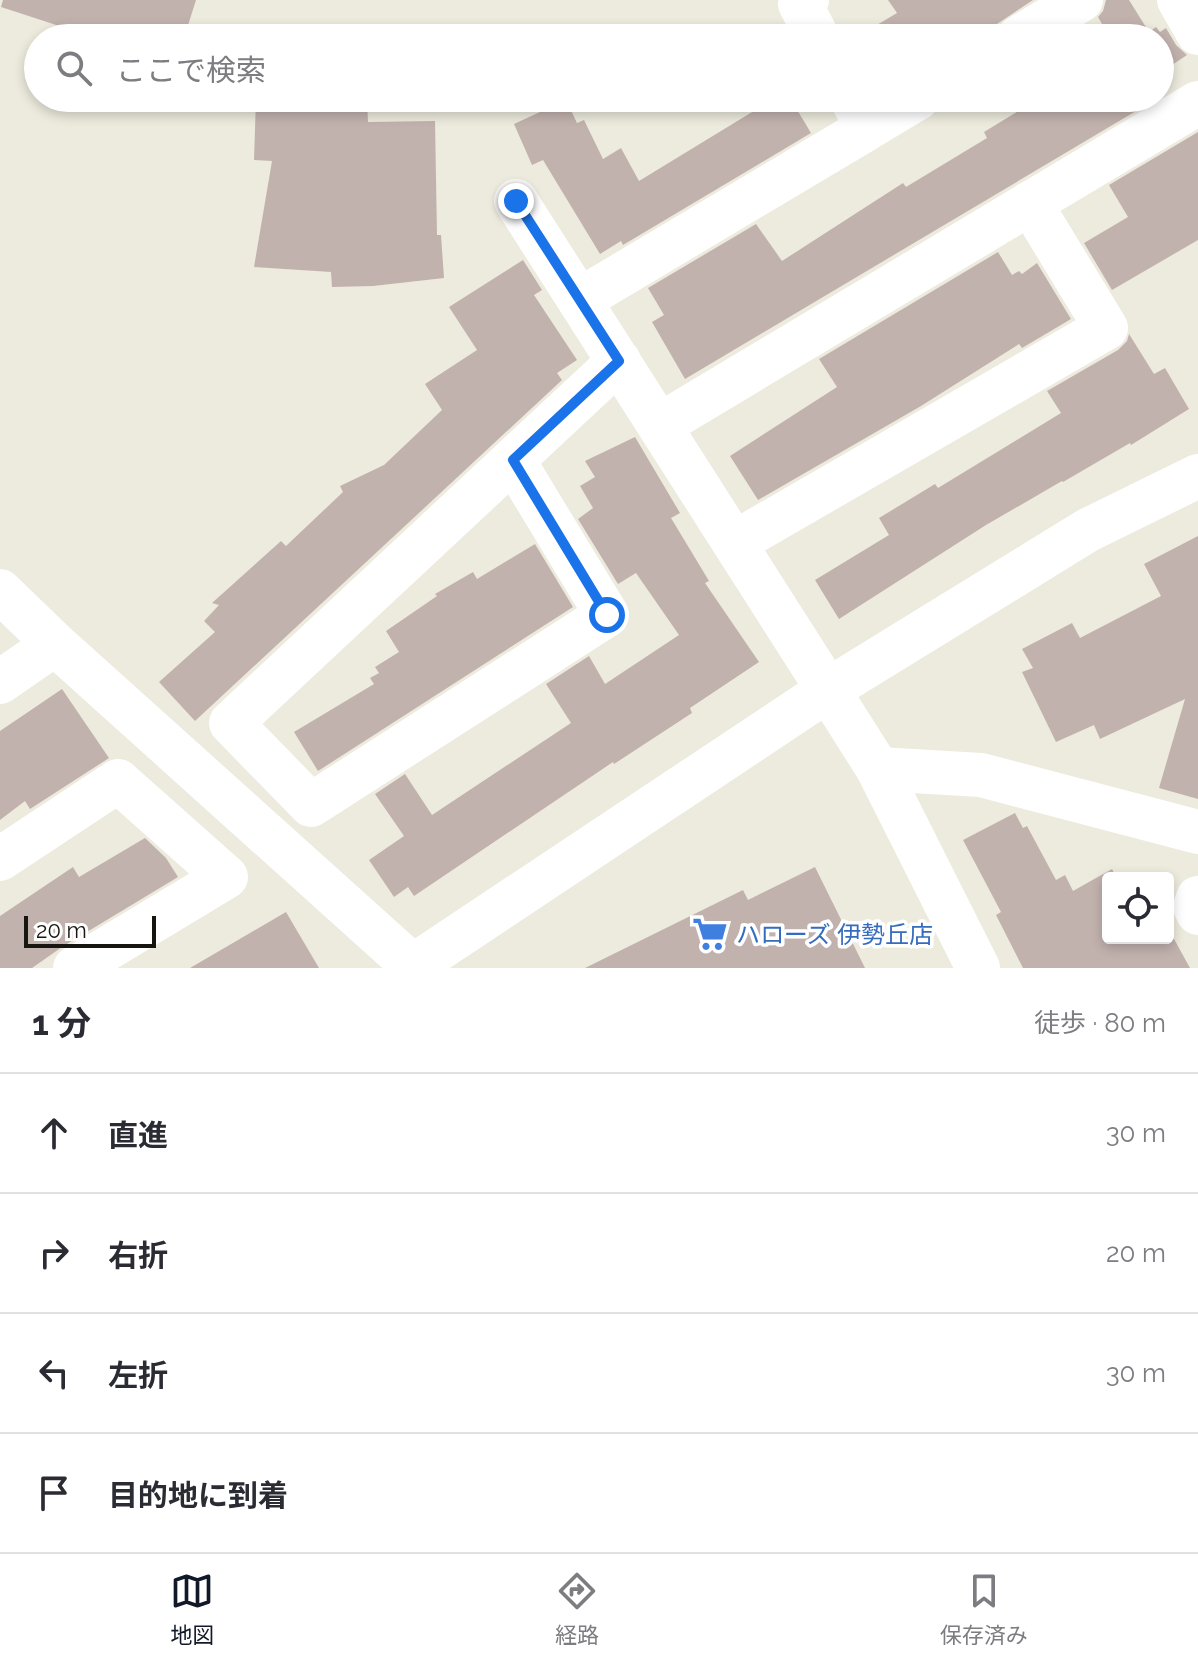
<!DOCTYPE html>
<html lang="ja">
<meta charset="utf-8">
<style>
:root{--surface:#fff;--page:#f7f7f7;--text:#2b2b33;--muted:#7c7c81;--line:#e1e1e2;--accent:#111827}
body{margin:0;font-family:Raleway,"Noto Sans JP",sans-serif;background:var(--page);color:var(--text)}
.controls{position:absolute;right:24px;bottom:24px;display:grid;overflow:hidden;border-radius:8px;box-shadow:0 4px 12px #0003}
.controls button{width:72px;height:72px;display:grid;place-items:center;padding:0;border:0;border-bottom:2px solid var(--line);background:var(--surface);color:var(--text);font:40px sans-serif}
.scale{position:absolute;left:24px;bottom:20px;width:132px;box-sizing:border-box;padding-left:8px;border:4px solid #161510;border-top:0;font-size:22px;line-height:28px;white-space:nowrap;color:#161510;-webkit-text-stroke:6px #fff;paint-order:stroke}
.stop{position:absolute;width:24px;height:24px;margin:-18px;border:6px solid #1a73e8;border-radius:50%;background:#fff}
.stop.end{background:#1a73e8;border-color:#fff;box-shadow:0 2px 8px #0008}
.list{margin:0;padding:0;list-style:none}
h2{display:flex;justify-content:space-between;align-items:center;height:104px;margin:0;padding:0 32px;font-size:34px}
h2 small{font-size:26px;font-weight:400;color:var(--muted)}
.list li{display:grid;grid-template-columns:52px 1fr auto;gap:24px;align-items:center;box-sizing:border-box;height:120px;padding:0 32px;border-top:2px solid var(--line)}
.list b{display:block;font-size:30px;white-space:nowrap}
.list em{font-size:26px;font-style:normal;color:var(--muted)}
.icon{flex:none;width:44px;height:44px;fill:none;stroke:currentColor;stroke-width:2;stroke-linecap:round;stroke-linejoin:round}
.map{position:relative;flex:none;width:1198px;height:968px;overflow:hidden}
.search{position:absolute;background:var(--surface);box-shadow:0 4px 12px #0003;left:24px;right:24px;top:24px;height:88px;display:flex;align-items:center;gap:20px;box-sizing:border-box;padding:0 28px;border-radius:44px;color:var(--muted);font-size:30px}
.sheet{height:584px;background:var(--surface)}
nav{display:flex;justify-content:space-around;align-items:center;box-sizing:border-box;height:112px;border-top:2px solid var(--line);background:var(--surface);font-size:22px;color:var(--muted)}
nav a{display:grid;justify-items:center;gap:4px}
nav .on{color:var(--accent)}
.map>svg:first-child{display:block}
</style>
<div class="map">
<svg width="1198" height="968" viewBox="0 0 1198 968">
<rect width="100%" height="100%" fill="#edebdd"/>
<path fill="#c2b2ae" d="M3 0H196L184 38H96L1 7Z
M888 0H1033L976 38H855L897 13Z
M1106 0H1129L1149 32 1156 27 1160 32 1166 28 1176 45 1187 55 1160 73V38H1110L1098 17 1103 11Z
M256 98H367L368 122 435 121 437 235H441L444 278 373 286 332 287 331 272 254 267 272 161 254 160Z
M775 98H790L811 133 623 245 621 241 600 254 543 160 532 165 514 124 566 100 577 123 584 120 603 159 621 148 639 181Z
M1040 98H1158L685 379 652 322 664 315 648 288 756 224 782 261 903 183 906 187 987 138 984 132Z
M1198 132V240L1112 290 1084 243 1128 217 1109 185Z
M998 252 1012 275 1019 271 1022 274 1037 263 1071 319 1022 348 1019 344 921 406 758 500 730 456 837 387 819 359Z
M523 260 542 290 534 295 577 360 557 373 562 380 195 721 159 682 215 632 204 621 219 605 212 603 281 541 286 546 343 492 340 486 384 465 442 410 425 384 477 350 449 307Z
M1129 334 1154 374 1165 368 1189 409 1131 445 1130 443 1063 482 1062 481 986 525 839 619 815 580 889 535 879 518 935 484 938 488 1061 413 1047 391 1118 350 1127 341Z
M635 437 680 513 671 518 709 581 705 583 759 662 690 708 692 713 614 764 613 762 414 896 408 887 394 897 369 860 404 836 375 794 405 774 432 815 571 723 546 684 589 656 605 684 679 635 636 573 618 584 578 519 593 508 580 486 595 477 585 461Z
M1198 536V799L1159 788 1185 699 1100 739 1094 725 1056 742 1022 672 1033 668 1022 649 1072 623 1080 638 1161 596 1144 564Z
M535 544 573 607 318 771 294 732 374 684 370 678 379 673 375 667 399 652 386 631 437 596 435 594 473 572 477 579Z
M62 689 109 758 30 809 25 801 0 820V731Z
M1015 813 1023 828 1027 826 1056 880 1065 875 1073 891 1112 869 1117 878H1108V938H1168V928L1190 968H1023L996 915 1001 912 963 840Z
M145 838 166 858 178 877 62 947 32 968H0V916L73 867 79 877Z
M815 867 865 968H585L743 890 748 900Z
M286 912 319 968H190Z"/>
<g fill="none" stroke-linecap="round" stroke-linejoin="round">
<path stroke="#fff" stroke-width="44" d="M807 0 800 4 818 38
M1179 0 1198 33
M1018 38 1081 0
M868 128 918 98
M516 201 828 690
M581 299 868 128 851 98
M660 425 1198 103
M513 460 607 615 311 805 231 723 619 361
M734 543 1106 328 1030 203
M0 591 55 644 413 966
M0 682 55 644
M878 769 981 775 1198 832
M0 859 118 781 226 877 75 968
M1198 898 1195 907 1198 913"/>
<path stroke="#fff" stroke-width="44" d="M828 690 878 769 978 968
M410 968 828 690 1088 530 1198 476"/>
</g>
<g fill="none" stroke-linecap="round" stroke-linejoin="round">
<path stroke="#1a73e8" stroke-width="10" d="M516 201 619 361 513 460 607 615"/>
</g>
<defs>
<g id="supermarket-bare" transform="scale(2.76)"><path d="M-6-5.5h2.5l.6 2H6L4.5 2H-2.5L-4.4-4H-6ZM-1.5 3.2a1.3 1.3 0 1 0 .1 0ZM3 3.2a1.3 1.3 0 1 0 .1 0Z" fill="#3f7fe0" stroke="#fff" stroke-width="2.5" paint-order="stroke"/></g>
</defs>
<g fill-rule="evenodd">
<use href="#supermarket-bare" x="710" y="934"/>
</g>
<g text-anchor="middle" dominant-baseline="central" stroke-width="7" stroke-linejoin="round" paint-order="stroke">
<g font-size="24" fill="#366cbe" stroke="#fff" text-anchor="start">
<text x="736" y="934">ハローズ 伊勢丘店</text>
</g>
</g>
</svg>
<div class="controls">
<button><svg class="icon" aria-label="locate" viewBox="0 0 24 24"><circle cx="12" cy="12" r="6"/><path d="M12 2v4M12 18v4M2 12h4M18 12h4"/></svg></button>
</div>
<div class="scale">20 m</div>
<div class="stop" style="left:607px;top:615px"></div>
<div class="stop end" style="left:516px;top:201px"></div>
<div class="search"><svg class="icon" aria-label="search" viewBox="0 0 24 24"><circle cx="10" cy="10" r="6"/><path d="M15 15l6 6"/></svg>ここで検索</div>
</div>
<section class="sheet">
<h2>1 分<small>徒歩 · 80 m</small></h2>
<ul class="list">
<li><svg class="icon" aria-label="ahead" viewBox="0 0 24 24"><path d="M12 20V5M6 11l6-6 6 6"/></svg><div><b>直進</b></div><em>30 m</em></li>
<li><svg class="icon" aria-label="right" viewBox="0 0 24 24"><path d="M7 20v-9h11M14 6l5 5-5 5"/></svg><div><b>右折</b></div><em>20 m</em></li>
<li><svg class="icon" aria-label="left" viewBox="0 0 24 24"><path d="M17 20v-9H6M10 6l-5 5 5 5"/></svg><div><b>左折</b></div><em>30 m</em></li>
<li><svg class="icon" aria-label="arrive" viewBox="0 0 24 24"><path d="M6 21V4h12l-3 4 3 4H6"/></svg><div><b>目的地に到着</b></div></li>
</ul>
</section>
<nav>
<a class="on"><svg class="icon" aria-label="map" viewBox="0 0 24 24"><path d="M3 6l6-2 6 2 6-2v14l-6 2-6-2-6 2zM9 4v14M15 6v14"/></svg>地図</a>
<a><svg class="icon" aria-label="directions" viewBox="0 0 24 24"><path d="M12 3l9 9-9 9-9-9zM9 14v-3h6M13 9l2 2-2 2"/></svg>経路</a>
<a><svg class="icon" aria-label="saved" viewBox="0 0 24 24"><path d="M7 4h10v16l-5-4-5 4z"/></svg>保存済み</a>
</nav>
